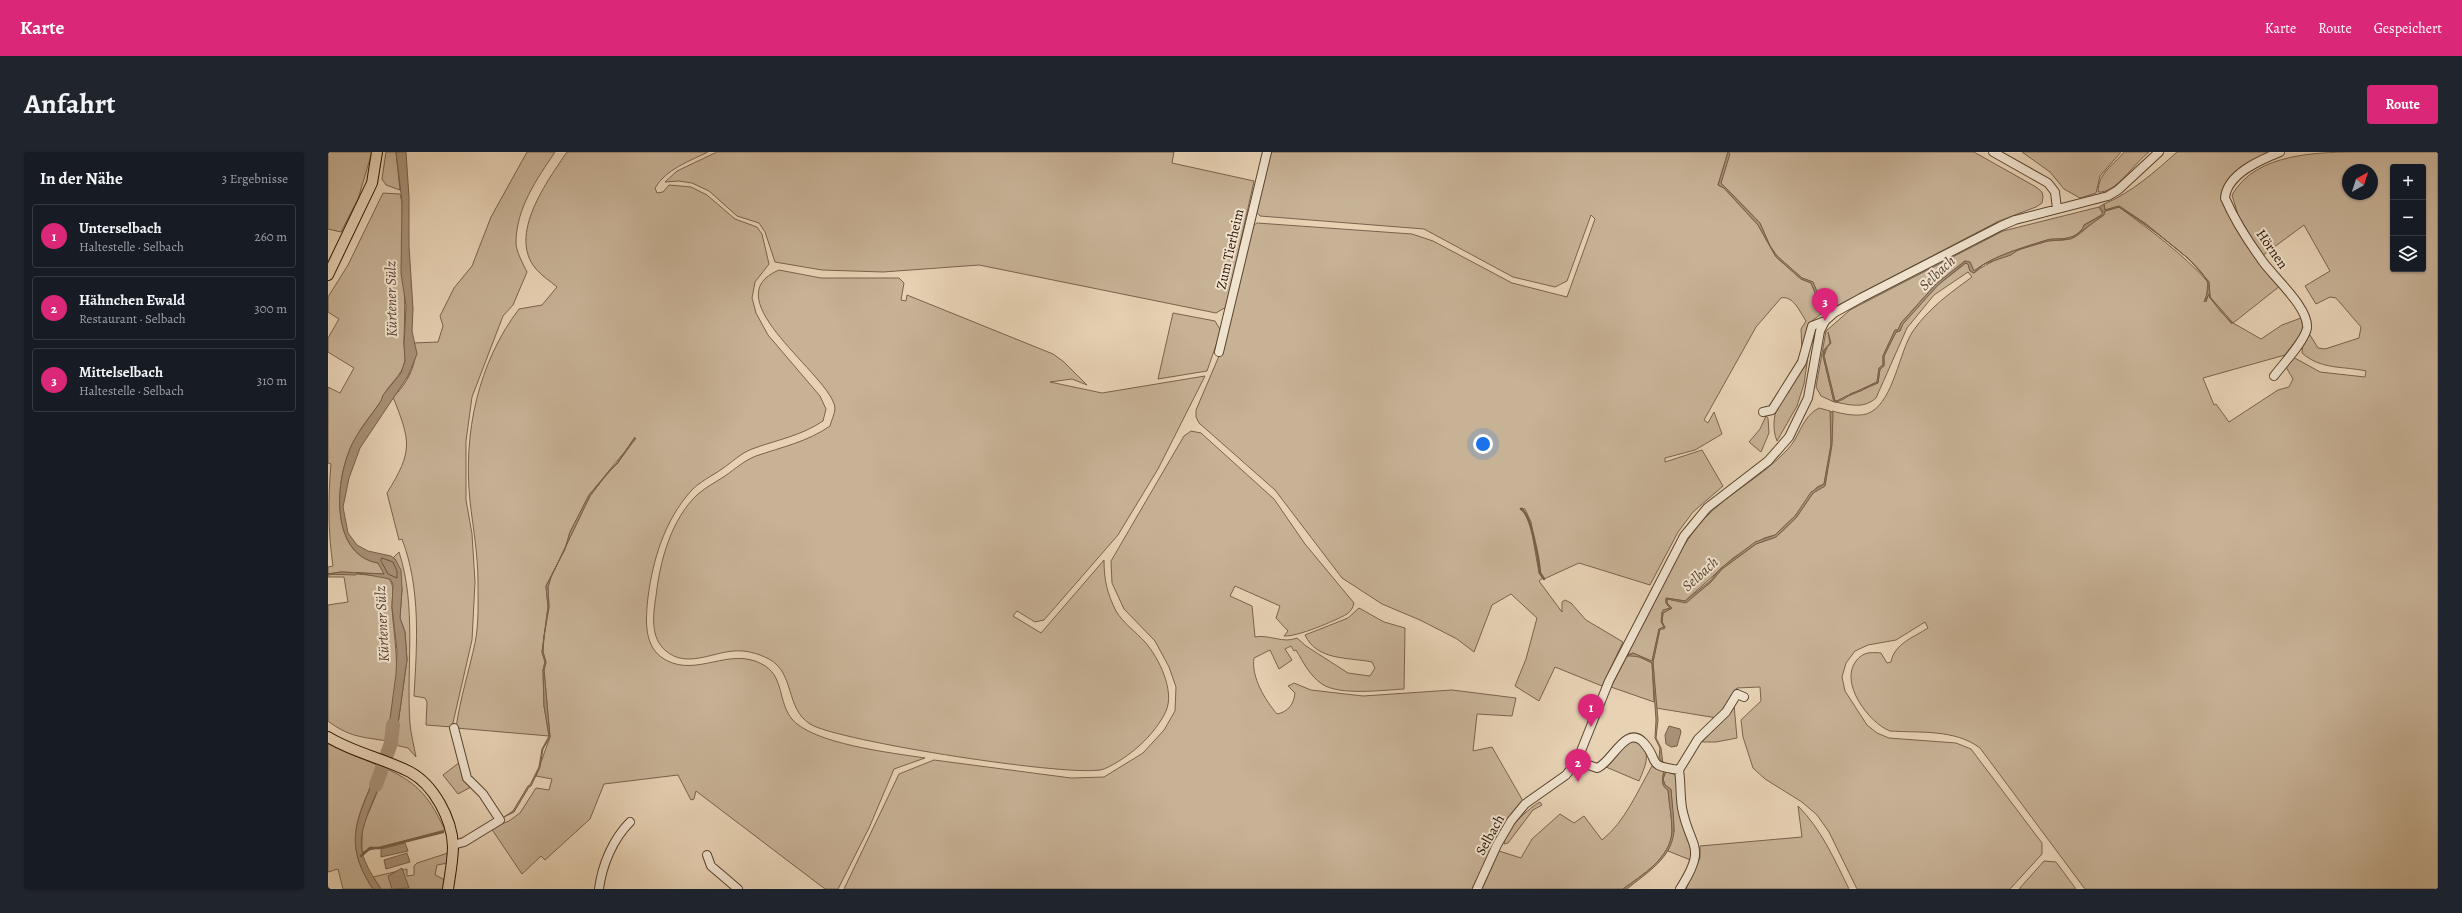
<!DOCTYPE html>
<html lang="de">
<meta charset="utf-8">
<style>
:root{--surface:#171b24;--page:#20242c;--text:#f1f3f6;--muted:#9ea1a6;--line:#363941;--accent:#db2777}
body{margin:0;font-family:Alegreya,serif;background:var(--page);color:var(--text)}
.controls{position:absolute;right:12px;top:12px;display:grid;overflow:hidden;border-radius:4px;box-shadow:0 1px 3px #0004}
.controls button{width:36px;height:36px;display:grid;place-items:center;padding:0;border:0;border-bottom:1px solid var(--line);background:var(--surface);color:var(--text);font:20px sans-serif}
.compass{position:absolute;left:2014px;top:12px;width:36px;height:36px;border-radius:50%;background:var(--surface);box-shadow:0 1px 3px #0004;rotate:39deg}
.you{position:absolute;left:1155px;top:292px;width:14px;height:14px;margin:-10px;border:3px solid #fff;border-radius:50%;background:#1a73e8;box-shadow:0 0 0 6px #1a73e833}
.badge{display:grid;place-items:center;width:26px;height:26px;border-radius:50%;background:var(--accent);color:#fff;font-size:13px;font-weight:700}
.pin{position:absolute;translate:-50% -33px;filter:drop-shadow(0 1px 2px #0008)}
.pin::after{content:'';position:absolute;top:21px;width:14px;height:12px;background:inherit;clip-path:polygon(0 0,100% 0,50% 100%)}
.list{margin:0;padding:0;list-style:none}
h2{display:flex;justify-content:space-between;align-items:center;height:52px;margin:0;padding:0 16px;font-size:17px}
h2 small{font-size:13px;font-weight:400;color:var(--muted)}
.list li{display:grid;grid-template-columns:26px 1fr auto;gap:12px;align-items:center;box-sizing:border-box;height:64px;margin:0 8px 8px;padding:0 8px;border:1px solid var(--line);border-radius:4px}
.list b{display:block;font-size:15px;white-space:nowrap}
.list p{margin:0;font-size:13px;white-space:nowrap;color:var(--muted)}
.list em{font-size:13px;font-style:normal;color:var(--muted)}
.icon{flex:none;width:22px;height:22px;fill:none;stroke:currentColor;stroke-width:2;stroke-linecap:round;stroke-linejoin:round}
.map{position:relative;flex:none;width:2110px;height:737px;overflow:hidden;border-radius:4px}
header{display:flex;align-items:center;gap:24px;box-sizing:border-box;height:56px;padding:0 20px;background:var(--accent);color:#fff}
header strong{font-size:19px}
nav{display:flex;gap:22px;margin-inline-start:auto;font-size:14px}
.intro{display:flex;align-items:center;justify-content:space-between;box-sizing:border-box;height:96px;padding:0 24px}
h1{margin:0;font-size:28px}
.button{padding:10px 18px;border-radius:4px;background:var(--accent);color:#fff;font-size:14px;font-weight:700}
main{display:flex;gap:24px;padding:0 24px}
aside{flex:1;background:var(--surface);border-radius:4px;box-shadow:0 1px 3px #0004}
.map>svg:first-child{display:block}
</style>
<header>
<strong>Karte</strong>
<nav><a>Karte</a><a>Route</a><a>Gespeichert</a></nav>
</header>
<div class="intro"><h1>Anfahrt</h1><a class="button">Route</a></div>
<main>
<aside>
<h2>In der Nähe<small>3 Ergebnisse</small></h2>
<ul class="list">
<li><span class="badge">1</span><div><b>Unterselbach</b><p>Haltestelle · Selbach</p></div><em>260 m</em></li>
<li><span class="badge">2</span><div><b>Hähnchen Ewald</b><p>Restaurant · Selbach</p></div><em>300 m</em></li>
<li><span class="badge">3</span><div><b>Mittelselbach</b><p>Haltestelle · Selbach</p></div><em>310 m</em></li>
</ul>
</aside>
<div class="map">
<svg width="2110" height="737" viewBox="0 0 2110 737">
<rect width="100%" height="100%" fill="#e7d2b4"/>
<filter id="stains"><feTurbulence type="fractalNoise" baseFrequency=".005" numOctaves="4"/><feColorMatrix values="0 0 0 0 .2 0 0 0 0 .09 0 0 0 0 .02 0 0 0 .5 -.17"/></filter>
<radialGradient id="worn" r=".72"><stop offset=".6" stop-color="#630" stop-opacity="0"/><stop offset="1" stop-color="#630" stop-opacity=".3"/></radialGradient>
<path fill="#c7b296" stroke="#7a624c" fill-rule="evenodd" d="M0 0H44L30 47 13 80 0 77Z
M58 0H68L72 38 58 33 54 27Z
M199 0H227C209 27 188 56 188 91 188 99 195 112 199 120L185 153 175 164 144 245 138 289V348L144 382 147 430 144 488 124 575 98 573 99 550 97 546 86 544C89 492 93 437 74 387L71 388 59 341C85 299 83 290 65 245 78 234 93 207 85 191L110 190 115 174 112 164 126 136 144 114 163 65Z
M239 0H380C362 9 338 17 327 36L329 41 335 40 341 33 363 35 379 43 407 67 429 75 434 82 441 112 427 130 424 146 428 161 440 183 492 244 498 257 495 269C473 284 448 288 424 297 413 301 403 311 394 317 384 324 371 330 363 339 337 368 325 407 320 445 318 465 315 491 333 505 364 527 395 498 427 509 458 520 448 545 463 566 483 592 565 601 597 606L566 617 541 676 510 737H497L368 639 366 647 363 648 350 623 276 632 262 667 217 708 213 704 194 722 163 676 181 669 192 661 208 636 221 638 224 627 208 624 222 585 216 518 218 510 215 500 216 484 221 455 220 435 223 425 262 344 281 319 289 312 308 286 261 343 242 380 237 397 218 434 220 455 214 500 217 510 215 518 216 554 221 584 128 576C132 547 141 519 147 491 151 472 150 449 150 430 150 402 145 376 142 349 135 281 150 211 191 157L214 153 229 135C222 129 214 124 208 117 179 83 220 28 239 0Z
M389 0H846L844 11 926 29 898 155 888 161 651 113 555 120 494 118 447 110 437 80 431 71 409 64 381 39 364 31 351 29 337 30 349 19Z
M940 0H1400L1390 33 1396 36 1430 73 1448 105 1473 127 1483 131 1491 150 1489 156 1493 162 1480 172 1474 199 1473 177 1478 169C1472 160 1465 143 1453 146L1428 175 1376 268 1380 271 1386 260 1394 282 1367 298 1337 306V310L1374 298 1395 334 1365 360 1350 380 1322 433 1251 411 1216 427 1212 421 1203 370 1197 357 1193 356 1202 370 1211 421 1215 426 1211 429 1234 460V450L1237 448 1243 451 1258 468 1295 490 1274 534 1227 515 1211 549 1187 534 1198 507 1209 466 1183 442 1164 453 1146 500 1129 487 1092 468 1054 452 1014 426 947 338 871 271 868 265V258L897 190 922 76 929 71 1084 82 1105 89 1184 131 1239 145 1267 67 1263 63 1239 129 1227 135 1185 125 1096 77 932 64 926 57Z
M1401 0H1646L1708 35 1714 40 1715 45 1714 51 1708 55 1671 69 1495 161 1491 155 1493 150 1485 130 1474 126 1449 104 1442 94 1432 71 1393 31Z
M1694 0H1793L1772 24 1768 41 1752 46 1736 37 1722 20Z
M1796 0H1821C1807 10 1788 42 1770 40 1770 21 1786 13 1796 0Z
M1849 0H1944C1929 5 1903 20 1896 34 1894 38 1895 43 1894 47L1952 134 1905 171 1933 187 1954 173 1973 166 1975 174 1973 182 1957 203 1875 226 1886 253 1888 252 1901 270 1950 238 1961 235 1965 227 1958 215 1965 205 1992 220 2037 225 2038 219C2016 214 1993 218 1974 201L1975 191 1982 183 1990 196 1997 197 2031 186 2033 175 2008 146 2002 145 1988 152 1977 134 2002 119 1976 73 1934 104 1910 63 1904 43C1928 0 1992 0 2036 0 2061 0 2085 0 2110 0V737H1757L1652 596C1627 577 1592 581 1562 579 1541 571 1511 531 1528 509 1535 500 1542 500 1553 501L1559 511 1563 510C1566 492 1586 485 1600 476L1597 470 1568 488 1540 493 1527 499 1518 511 1514 525 1517 539 1539 573 1549 581 1561 586 1628 591 1643 597 1714 691V702L1682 737H1529L1501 680 1489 663 1474 650 1437 627 1425 616 1415 585 1413 568 1433 549 1432 535 1409 536 1389 566 1328 556 1325 510 1332 477 1337 475 1334 470 1335 461 1344 456 1339 451V447L1358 450 1383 430 1394 417 1428 392 1448 385 1468 366 1485 341 1497 334 1504 287V259C1515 262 1533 266 1543 260 1566 247 1571 200 1585 179 1601 156 1622 141 1644 125L1640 120 1606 143 1579 176 1548 246C1535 257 1523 253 1507 250L1550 231 1552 217 1556 214V204L1568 180 1572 179 1574 172 1610 133 1638 111 1640 112 1642 119 1646 121C1660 109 1702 92 1720 89 1729 88 1739 89 1747 85 1750 84 1775 62 1777 59L1791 55C1823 79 1853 100 1880 130L1878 150 1881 141V145C1890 154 1896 163 1904 172L1882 145 1881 130 1862 108 1818 72 1791 54 1777 58 1776 52C1803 41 1828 19 1849 0ZM2065 15H2095V117H2065ZM2020 18H2044V42H2020Z
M55 41 72 42 74 50C75 96 78 141 76 187 75 194 78 201 77 208 75 225 57 234 53 249 45 261 35 272 28 285 6 321 0 403 50 411L57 422 13 420 0 422V415L5 414C0 380 0 347 3 312L0 311V235L12 241 26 216 0 200V186L11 167 0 160V145L20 113Z
M1771 55 1775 62 1756 73C1755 78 1748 84 1743 85 1735 88 1726 86 1719 88 1696 95 1665 104 1646 119L1642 110 1637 109 1608 132 1573 171 1570 178H1567L1555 204V213L1551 216 1549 230 1509 249H1507L1496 204 1499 196 1496 198 1495 204 1506 250 1493 244 1488 235 1498 179 1522 158 1675 79Z
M451 118 493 126H571L576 131 573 148 578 149 579 143 725 202 736 210 759 233 744 227 722 230 774 241 877 224 830 317 790 383 716 468 707 470 689 459 685 464 713 481 776 408C776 428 779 441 788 459 795 471 808 480 817 490 831 506 847 539 838 559 827 583 801 606 776 617 751 627 508 589 482 572 457 556 467 521 441 507 429 501 418 498 405 499 383 501 358 516 338 499 322 486 325 463 328 444 332 409 343 367 370 342 378 335 388 330 397 324 407 317 417 308 428 304 454 295 479 290 502 274 503 269 507 262 507 256 504 224 383 146 451 118Z
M845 161 887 169 893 179 879 219 830 227Z
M1483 183 1476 232 1469 254 1449 289C1444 277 1446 265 1449 254Z
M1491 256 1502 259 1503 262V293L1496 332 1489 335 1467 364 1447 383 1436 386 1405 406 1357 449 1338 446V451L1342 456 1334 460 1333 470 1336 475 1331 477 1324 510 1305 501 1299 503C1320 463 1346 400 1375 368 1400 341 1434 325 1459 298 1472 285 1474 264 1491 256Z
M1438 264 1440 266 1441 281 1433 300 1421 290 1432 277Z
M863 279 873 281 946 347 977 392 1026 451C1025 456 1023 459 1019 462 1007 469 969 485 956 484L960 479 948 466 952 454 907 434 902 444 924 454 927 485C941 482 955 492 969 486L978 494 1020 521 1042 524 1047 516 1044 510C1020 505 989 509 977 483L1020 466 1031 456 1056 470 1077 476 1076 537C1056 538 1011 544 994 532 982 524 975 510 968 498L966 499 963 494 957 497 964 508 951 517 942 498 926 506C923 525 937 548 949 562 960 560 966 552 967 541L960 534 966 531 983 538 1035 544 1124 538 1188 546 1184 564 1149 562 1145 599 1164 595 1195 649C1173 676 1159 706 1144 737H516L571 622 606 608 743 626 776 625 815 601 836 578 847 559 848 535 841 515 827 489 796 457 784 431 783 409 856 284Z
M71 400C89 455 78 515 82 572 83 583 86 594 88 605L80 596 67 593 79 508 77 480 72 466 74 437 67 407 65 406Z
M14 421 56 424C70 431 63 445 64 457 66 482 70 506 68 531 66 550 61 569 59 589 34 585 21 585 0 569V453L20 450 16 425H0V423Z
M1305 502 1324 511 1326 550 1283 535 1299 504Z
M1406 553 1409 586 1388 590H1374L1401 562Z
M1311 589C1324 603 1317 614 1311 629L1278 615 1297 590Z
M0 591 51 614C32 662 12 688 45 737H15L10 717 0 720Z
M132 610 143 635 130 642 115 623Z
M1324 614 1336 619C1334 627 1333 634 1340 638 1341 651 1344 665 1344 679 1343 706 1314 723 1295 737H1154L1171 699 1193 706 1204 687 1232 662 1246 671 1256 664 1274 688C1297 670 1310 638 1324 614Z
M59 617C92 632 102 647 117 678L34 700V676Z
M1338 619 1348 623 1365 709 1340 699 1346 679 1343 638 1337 633 1335 627Z
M1210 651 1212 650 1214 653 1205 658 1180 691 1176 692C1177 677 1198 659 1210 651Z
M1470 654C1494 678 1506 707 1521 737H1358L1372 706V694L1474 685Z
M120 701V711L109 713 107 723 117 728 116 737H53L45 725 79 717V724L86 723V714L89 711Z
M1716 709 1728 710 1748 737H1691Z"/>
<path fill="#a89177" stroke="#775f48" d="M68 0H78L81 45V94L85 157 84 179 89 202 80 224 32 296 21 326 15 355 20 381 29 393 40 399 63 404 67 407 73 418 74 437 72 466 77 480 79 508 67 593 59 589 68 522 69 499 64 455 65 432 62 427 30 421 27 423 0 422 13 420 56 422 50 411C0 402 6 322 28 285 35 273 45 261 53 249L55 243 73 221 77 209 76 193 78 154 73 121 74 50Z
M1400 0 1402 2 1393 31 1432 71 1442 94 1449 104 1474 126 1485 130 1493 150 1491 155 1494 162 1489 156 1491 150 1483 131 1473 127 1448 105 1430 73 1396 36 1390 33Z
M1776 52 1777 58 1791 54 1818 72 1862 108 1881 130 1882 145 1905 171C1900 169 1882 148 1881 142L1876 150C1878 144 1881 138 1880 132 1876 112 1809 67 1791 55L1777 59 1776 63 1743 87 1720 89 1690 98 1683 103 1656 112 1646 121 1642 119 1640 112 1637 111 1610 133 1575 172 1572 179 1568 180 1556 204V214L1552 217 1550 231C1540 233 1531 239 1522 242 1519 246 1511 250 1506 250L1495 204 1496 198 1502 191 1500 180 1503 191 1497 198 1496 204 1507 249H1509C1516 245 1522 242 1529 240 1536 239 1542 232 1549 230L1551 216 1555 213V204L1567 178H1570L1573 171 1608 132 1637 109 1642 110 1646 119C1666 103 1695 96 1719 88 1726 86 1735 88 1743 85 1748 84 1755 78 1756 73L1773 64 1775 60 1771 55Z
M1502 259 1505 261 1504 293 1497 334 1485 341 1468 366 1448 385 1428 392 1394 417 1383 430 1358 451 1339 447V452L1344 456 1335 461 1334 470 1337 475 1336 477H1332L1325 510 1330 568 1328 586 1333 596 1335 612 1331 606 1332 596 1327 586 1328 568 1324 511C1315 505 1309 504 1299 504L1305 501 1324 509 1331 477 1336 475C1333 471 1333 463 1335 458L1342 456 1338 451V446L1357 449 1382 429 1393 416 1427 390 1447 383 1467 364 1483 340 1496 332 1503 293Z
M307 285 289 312 281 319 262 344 223 425 220 435 221 455 216 484 215 500 218 510 216 518 222 585 215 597 212 615 203 634 201 635 186 660 176 665 185 659 200 634 202 633 211 615 214 597 221 584 216 554 215 518 217 510 214 500 220 455 218 434 237 397 242 380 261 343 289 311Z
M1341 574 1352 577 1353 580 1349 594 1343 595 1338 592 1337 583Z
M51 614 59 617C53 627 49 640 44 651 28 691 29 701 53 737H45C12 687 32 664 51 614Z
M1336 619H1338L1335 627 1337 633 1343 637C1344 651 1346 664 1346 678 1345 706 1318 721 1299 737H1295C1314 723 1343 706 1344 679 1344 665 1341 651 1340 638 1333 634 1334 627 1336 619Z
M77 691 80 699 53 705V697Z
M79 701 82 710 58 717 56 708Z
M74 716 81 736 64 737 60 724Z"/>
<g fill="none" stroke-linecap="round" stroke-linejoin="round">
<path stroke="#6a523c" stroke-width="1" d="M54 406 65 410 69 419V426L60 422 53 409Z"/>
<path stroke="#775f48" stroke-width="2.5" d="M1193 357C1203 361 1211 409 1212 421L1216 427
M33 704 42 696H51L115 680"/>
<path stroke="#a89177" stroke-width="14" d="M48 633 63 591 65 573"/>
<g stroke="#5c432e" stroke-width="10">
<path id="minor" d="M1665 0 1720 31 1727 40 1729 57
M891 200 939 0
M1946 224C1954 213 1977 189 1979 176 1981 155 1944 124 1933 107 1920 89 1906 67 1897 46 1899 22 1932 8 1952 0
M1435 260 1444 258 1474 210 1484 174 1497 169
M1249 609 1269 616C1284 611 1298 571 1316 591 1333 610 1316 613 1351 618L1370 587 1398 560 1409 542 1416 545
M1351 618C1353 631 1352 643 1354 656 1362 697 1380 693 1352 737
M125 693 136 690 172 668 155 642 139 626 126 576
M379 703 383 714 410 737
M271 737C274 713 285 687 302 670
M1149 737 1169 693 1183 669 1197 652 1238 623 1249 609 1281 529 1356 384 1379 356 1440 309 1461 285 1480 246 1492 179 1497 169 1506 161 1533 146 1673 74 1687 68 1780 44 1790 38 1831 0"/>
</g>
<g stroke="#2d1302" stroke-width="12">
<path id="major" d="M0 123 44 31 49 0
M0 585C26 601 55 606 82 620 106 633 124 667 125 694 125 708 122 723 120 737"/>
</g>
<use href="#minor" stroke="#efe2ce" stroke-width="8"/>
<use href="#major" stroke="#e7d2b4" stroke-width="10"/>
</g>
<g text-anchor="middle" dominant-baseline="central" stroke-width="4" stroke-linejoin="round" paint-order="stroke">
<g font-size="14" fill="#2d1302" stroke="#efe2ce">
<text transform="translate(902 97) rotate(-77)">Zum Tierheim</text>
<text transform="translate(1944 97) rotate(55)">Hörnen</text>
<text transform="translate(1162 683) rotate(-61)">Selbach</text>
</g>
<g font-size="15" font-style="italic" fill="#5e4531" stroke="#efe2ce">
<text transform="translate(1609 121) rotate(-43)">Selbach</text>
<text transform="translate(63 147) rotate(-91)">Kürtener Sülz</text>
<text transform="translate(1372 422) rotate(-42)">Selbach</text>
<text transform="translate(54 472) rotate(-93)">Kürtener Sülz</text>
</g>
</g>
<rect width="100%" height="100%" filter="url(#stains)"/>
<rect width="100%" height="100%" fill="url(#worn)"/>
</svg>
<div class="controls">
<button>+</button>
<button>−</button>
<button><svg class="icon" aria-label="layers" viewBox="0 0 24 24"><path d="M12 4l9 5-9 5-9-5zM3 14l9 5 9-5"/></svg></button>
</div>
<svg class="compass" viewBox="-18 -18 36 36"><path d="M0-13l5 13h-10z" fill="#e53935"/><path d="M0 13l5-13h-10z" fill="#9ea1a6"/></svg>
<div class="you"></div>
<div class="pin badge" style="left:1263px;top:575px">1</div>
<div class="pin badge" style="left:1250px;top:630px">2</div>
<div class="pin badge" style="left:1497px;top:169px">3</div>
</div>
</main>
